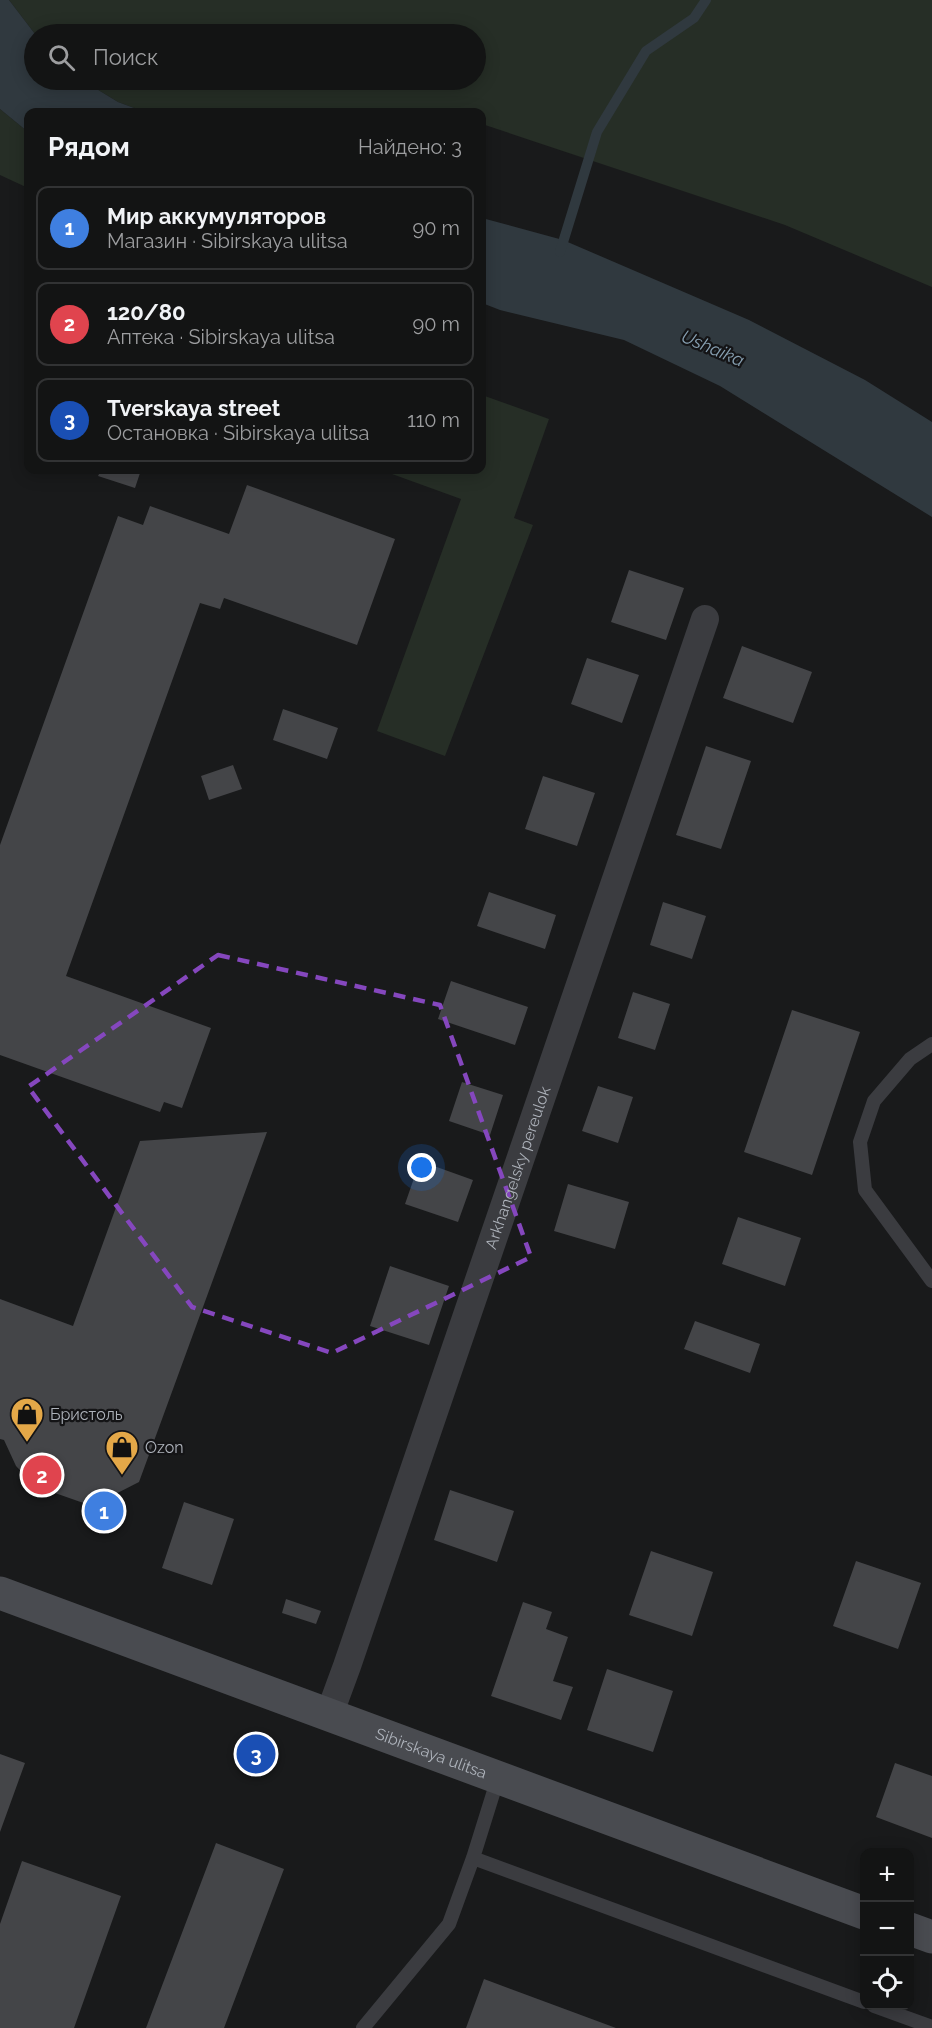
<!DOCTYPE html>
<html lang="ru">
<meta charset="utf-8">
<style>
:root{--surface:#131414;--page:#202122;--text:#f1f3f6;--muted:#9d9ea0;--line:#323334;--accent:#2563eb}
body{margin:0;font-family:Raleway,sans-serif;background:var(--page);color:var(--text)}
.controls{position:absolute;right:18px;bottom:18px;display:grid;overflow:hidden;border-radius:12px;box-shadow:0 3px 15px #0003}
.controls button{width:54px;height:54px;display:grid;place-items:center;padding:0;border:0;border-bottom:2px solid var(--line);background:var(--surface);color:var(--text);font:30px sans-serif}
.you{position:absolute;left:422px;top:1168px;width:21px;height:21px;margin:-15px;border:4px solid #fff;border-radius:50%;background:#1a73e8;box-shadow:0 0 0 9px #1a73e833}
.badge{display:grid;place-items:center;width:39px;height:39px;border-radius:50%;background:var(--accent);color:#fff;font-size:20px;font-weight:700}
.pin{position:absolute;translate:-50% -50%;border:3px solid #fff;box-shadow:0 2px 6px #0006}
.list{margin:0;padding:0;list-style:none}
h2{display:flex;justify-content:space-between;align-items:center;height:78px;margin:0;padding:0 24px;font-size:26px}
h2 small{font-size:20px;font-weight:400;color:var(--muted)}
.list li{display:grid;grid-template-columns:39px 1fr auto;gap:18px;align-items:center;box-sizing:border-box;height:84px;margin:0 12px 12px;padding:0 12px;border:2px solid var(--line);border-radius:12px}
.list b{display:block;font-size:22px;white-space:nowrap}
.list p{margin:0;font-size:20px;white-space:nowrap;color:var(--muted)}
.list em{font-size:20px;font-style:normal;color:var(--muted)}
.icon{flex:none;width:33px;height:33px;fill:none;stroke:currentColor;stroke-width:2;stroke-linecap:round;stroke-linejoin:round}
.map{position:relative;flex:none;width:932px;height:2028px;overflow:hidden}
.search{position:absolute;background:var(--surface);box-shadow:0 3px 15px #0003;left:24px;top:24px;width:462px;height:66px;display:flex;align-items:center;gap:15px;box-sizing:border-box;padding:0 21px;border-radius:33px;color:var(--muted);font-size:22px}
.panel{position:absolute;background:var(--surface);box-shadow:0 3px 15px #0003;left:24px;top:108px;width:462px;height:366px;border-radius:12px}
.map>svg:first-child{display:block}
</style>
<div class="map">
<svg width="932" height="2028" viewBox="0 0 932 2028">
<rect width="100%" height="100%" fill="#191a1b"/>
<path fill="#262e26" d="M9 0H932V287L785 225 482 124V112H145L118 102 82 80H476V34H35Z
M0 109 28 132V188L0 175Z
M482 395 549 419 514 518 533 525 445 756 377 731 461 499 381 470H482Z"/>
<path fill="#30393f" d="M0 0H9L35 34 34 80H82L118 102 145 112H28V132L0 109Z
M482 218 563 240 749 320 865 380 932 422V517L720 386 624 340 500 310 482 303Z"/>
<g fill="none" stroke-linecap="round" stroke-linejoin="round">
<path stroke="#30393f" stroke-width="10" d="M560 252 597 132 646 51 694 18 706 0"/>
</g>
<path fill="#444548" d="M101 470H141L135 488 98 476Z
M247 485 395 539 357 645 224 598 220 609 200 603 66 976 211 1028 182 1108 164 1102 160 1112 0 1055V845L118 516 143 525 150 506 229 534Z
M629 570 684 588 666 640 611 622Z
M742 646 812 672 793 723 723 698Z
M587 658 639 675 622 723 571 704Z
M283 709 338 728 327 759 273 740Z
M706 746 751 761 721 849 676 835Z
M233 765 242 789 209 800 201 776Z
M543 776 595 793 577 846 525 829Z
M489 892 556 915 545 949 477 926Z
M663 902 706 916 692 959 650 945Z
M451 981 528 1007 515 1045 438 1019Z
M633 992 670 1004 655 1050 618 1038Z
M792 1010 860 1032 812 1175 744 1152Z
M462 1082 503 1095 490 1135 449 1121Z
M598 1086 633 1097 618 1143 582 1131Z
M267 1132 139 1482 92 1506 35 1486 16 1466 4 1440 0 1439V1299L73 1326 140 1141Z
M420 1161 473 1180 458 1222 405 1204Z
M568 1184 629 1202 615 1249 554 1231Z
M738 1217 801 1238 785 1286 722 1264Z
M390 1266 449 1286 429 1345 370 1326Z
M695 1321 760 1344 750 1373 684 1349Z
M450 1490 514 1511 497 1562 434 1540Z
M184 1502 234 1519 212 1585 162 1568Z
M651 1551 713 1572 692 1636 629 1615Z
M856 1561 921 1583 898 1649 833 1626Z
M286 1599 321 1611 316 1624 282 1613Z
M523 1602 552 1612 546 1629 568 1637 553 1681 573 1687 561 1720 491 1696Z
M607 1669 673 1691 653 1752 587 1730Z
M0 1754 25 1763 0 1832Z
M895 1763 932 1776V1838L876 1817Z
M216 1843 284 1869 224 2028H146Z
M22 1861 121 1896 74 2028H0V1924Z
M484 1979 616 2028H466Z"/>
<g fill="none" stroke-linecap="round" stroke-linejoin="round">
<path stroke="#3b3c40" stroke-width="14" d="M932 1044 910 1059 874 1101 860 1142 865 1190 932 1281
M473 1858 864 2002
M874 2006 932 2027
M363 2028 449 1924 473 1858 498 1778"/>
<path stroke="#3b3c40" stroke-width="28" id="s1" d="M329 1715 347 1666 705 619"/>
<g stroke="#494b50" stroke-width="33">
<path id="s2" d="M0 1593 864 1913"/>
<path d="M910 1929 932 1937"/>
</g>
</g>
<path fill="none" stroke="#8547be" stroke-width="4.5" stroke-dasharray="12 8" stroke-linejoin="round" d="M218 955 440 1005 531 1257 332 1353 192 1307 28 1087Z"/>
<defs>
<g id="shop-pin" transform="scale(1.725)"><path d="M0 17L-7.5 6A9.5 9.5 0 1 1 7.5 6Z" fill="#e4a848" stroke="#141416"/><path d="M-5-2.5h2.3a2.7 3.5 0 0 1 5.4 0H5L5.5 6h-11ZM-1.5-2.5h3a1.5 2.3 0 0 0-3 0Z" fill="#111"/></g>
</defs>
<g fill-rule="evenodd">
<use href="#shop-pin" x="27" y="1414"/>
<use href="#shop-pin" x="122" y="1447"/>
</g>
<g text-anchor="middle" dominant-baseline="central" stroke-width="4.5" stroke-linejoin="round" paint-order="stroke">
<g font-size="16" fill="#adb2ba" stroke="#141416">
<text stroke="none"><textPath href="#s1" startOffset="579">Arkhangelsky pereulok</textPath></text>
<text stroke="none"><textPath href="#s2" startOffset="460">Sibirskaya ulitsa</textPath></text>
</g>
<g font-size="16" fill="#adb2ba" stroke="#141416" text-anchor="start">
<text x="50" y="1414">Бристоль</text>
<text x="145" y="1447">Ozon</text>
</g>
<g font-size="18" font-style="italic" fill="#87a0b2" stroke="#141416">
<text transform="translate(713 348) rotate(23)">Ushaika</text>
</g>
</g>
</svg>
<div class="controls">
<button>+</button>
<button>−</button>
<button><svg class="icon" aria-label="locate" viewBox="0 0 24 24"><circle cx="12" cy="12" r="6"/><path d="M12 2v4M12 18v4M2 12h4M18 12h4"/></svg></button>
</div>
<div class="you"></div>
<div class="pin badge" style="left:104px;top:1511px;background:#3f7fe0">1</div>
<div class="pin badge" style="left:42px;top:1475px;background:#e0444e">2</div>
<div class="pin badge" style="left:256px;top:1754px;background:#1a4fb4">3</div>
<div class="search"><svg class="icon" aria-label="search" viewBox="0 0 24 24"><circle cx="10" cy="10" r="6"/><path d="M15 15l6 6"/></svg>Поиск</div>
<section class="panel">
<h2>Рядом<small>Найдено: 3</small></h2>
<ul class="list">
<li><span class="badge" style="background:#3f7fe0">1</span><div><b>Мир аккумуляторов</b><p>Магазин · Sibirskaya ulitsa</p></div><em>90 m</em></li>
<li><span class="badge" style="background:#e0444e">2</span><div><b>120/80</b><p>Аптека · Sibirskaya ulitsa</p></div><em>90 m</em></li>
<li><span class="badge" style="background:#1a4fb4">3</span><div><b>Tverskaya street</b><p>Остановка · Sibirskaya ulitsa</p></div><em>110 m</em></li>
</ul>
</section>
</div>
